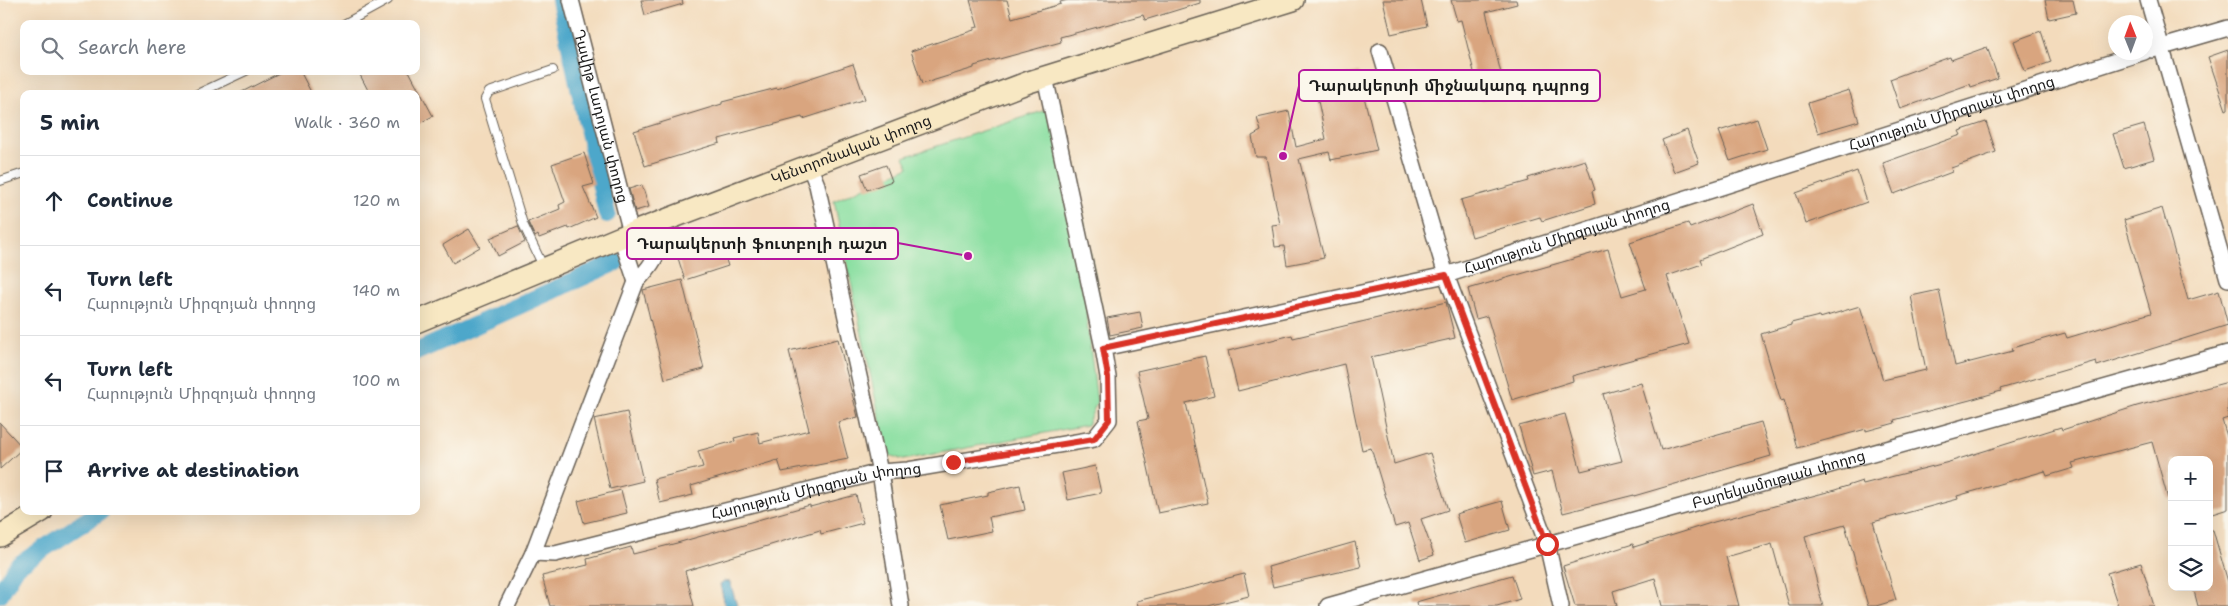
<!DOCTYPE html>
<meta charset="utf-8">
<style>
:root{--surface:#fff;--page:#f6f6f7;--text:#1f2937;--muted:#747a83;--line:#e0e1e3}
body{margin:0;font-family:"Shantell Sans","Noto Sans Armenian",sans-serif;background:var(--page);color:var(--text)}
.controls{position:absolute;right:15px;bottom:15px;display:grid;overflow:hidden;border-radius:10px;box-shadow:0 5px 20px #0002}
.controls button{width:45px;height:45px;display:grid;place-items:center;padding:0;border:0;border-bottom:1px solid var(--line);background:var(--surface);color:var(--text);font:25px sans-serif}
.compass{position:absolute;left:2108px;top:15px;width:45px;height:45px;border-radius:50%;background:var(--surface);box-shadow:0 5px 20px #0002;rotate:359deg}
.stop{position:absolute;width:15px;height:15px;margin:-11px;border:4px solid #d93025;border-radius:50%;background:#fff}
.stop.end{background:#d93025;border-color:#fff;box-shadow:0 1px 5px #0008}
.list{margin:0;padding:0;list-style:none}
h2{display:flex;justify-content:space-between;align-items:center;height:65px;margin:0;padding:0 20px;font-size:21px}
h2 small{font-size:16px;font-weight:400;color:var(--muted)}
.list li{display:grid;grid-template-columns:32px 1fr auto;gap:15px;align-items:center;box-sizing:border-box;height:90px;padding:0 20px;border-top:1px solid var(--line)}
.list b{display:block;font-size:19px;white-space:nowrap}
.list p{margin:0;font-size:16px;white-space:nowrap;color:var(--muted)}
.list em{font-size:16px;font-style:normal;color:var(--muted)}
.icon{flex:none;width:28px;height:28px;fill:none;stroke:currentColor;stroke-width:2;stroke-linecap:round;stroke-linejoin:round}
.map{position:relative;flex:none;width:2228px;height:606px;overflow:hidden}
.search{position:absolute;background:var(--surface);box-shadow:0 5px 20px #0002;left:20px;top:20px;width:400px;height:55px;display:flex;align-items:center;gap:12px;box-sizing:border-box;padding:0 18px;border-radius:10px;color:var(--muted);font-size:19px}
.panel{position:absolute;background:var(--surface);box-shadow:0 5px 20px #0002;left:20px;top:90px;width:400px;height:425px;border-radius:10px}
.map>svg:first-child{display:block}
</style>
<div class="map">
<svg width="2228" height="606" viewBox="0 0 2228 606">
<rect width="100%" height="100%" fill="#fbf7ec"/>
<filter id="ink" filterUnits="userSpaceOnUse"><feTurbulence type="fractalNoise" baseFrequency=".02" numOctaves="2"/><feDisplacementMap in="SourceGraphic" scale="10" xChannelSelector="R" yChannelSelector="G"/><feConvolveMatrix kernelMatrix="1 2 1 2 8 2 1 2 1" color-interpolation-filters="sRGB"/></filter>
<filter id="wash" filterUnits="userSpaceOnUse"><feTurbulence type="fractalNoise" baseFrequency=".0096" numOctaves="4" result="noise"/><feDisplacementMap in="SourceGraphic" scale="20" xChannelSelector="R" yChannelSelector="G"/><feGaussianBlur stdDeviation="1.12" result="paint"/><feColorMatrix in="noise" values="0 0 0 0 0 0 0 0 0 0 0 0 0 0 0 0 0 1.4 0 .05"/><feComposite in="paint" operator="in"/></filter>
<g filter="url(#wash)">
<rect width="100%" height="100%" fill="#f3dbbc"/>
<path fill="#8adfa1" stroke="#537e5e" d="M1061 105 1102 311 1086 314 1097 402 1087 425 903 460 887 454 834 201 909 167 904 157Z"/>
<path fill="#4da7ca" stroke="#346273" d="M724 581 730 582 737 606H725L720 584Z"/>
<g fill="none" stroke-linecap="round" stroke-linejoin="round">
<path stroke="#4da7ca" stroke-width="18" d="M560 0 607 214
M416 352 616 262
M0 594 17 566 101 511"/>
</g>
<g id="blocks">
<path fill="#d9a57f" d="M641 0H682L683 4 645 15Z
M970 0H1007L1012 18 1061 4 1060 2 1068 0H1200V3L1145 20 1143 15 1060 37 1061 42 974 66V68L922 84 911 51 974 30V28L978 27Z
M1383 0H1421L1427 26 1391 34Z
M1451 0H1516L1517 4 1486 12 1506 94 1481 100 1461 20 1457 21Z
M2045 0H2073L2076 13 2049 19Z
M2041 31 2051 62 2025 71 2014 41Z
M1987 47 1998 78 1971 87 1970 84 1900 109 1890 79 1950 57 1951 60Z
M2228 50V109L2226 110 2208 57Z
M853 64 865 99 803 119 802 117 719 139 720 143 645 166 634 131 722 104V102L777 88V89Z
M283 71H300L312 94H238Z
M358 71H409L433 116 416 125V94H370Z
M1358 72 1377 150 1331 160 1329 152 1299 159 1324 258 1287 265 1284 246 1275 247 1272 225 1280 224 1266 157H1256L1252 136 1261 131 1257 118 1289 111 1296 147 1326 139 1314 82Z
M1849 90 1859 121 1818 133 1808 103Z
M1757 119 1767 149 1730 161 1719 131Z
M1986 122 1996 152 1951 168 1952 172 1894 194 1883 163 1961 135 1959 131Z
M2144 125 2154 159 2124 168 2113 134Z
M1687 130 1699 163 1674 172 1662 140Z
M584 153 594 184 583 187 596 217 569 229 568 227 539 238 538 235 535 237 528 222 560 209 559 205 565 202 552 164Z
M1585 160 1595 190 1592 191 1595 204 1542 221 1540 217 1472 237 1461 200 1529 181 1528 178Z
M886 165 892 181 867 190 861 174Z
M1857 171 1867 202 1806 224 1796 193Z
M642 185 649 207 635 211 629 189Z
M1753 204 1763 234 1700 259 1702 264 1667 276 1689 344 1572 376 1573 381 1512 400 1487 316 1476 319 1468 289 1608 249 1622 296 1646 289 1630 242 1688 223 1690 228Z
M2162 208 2188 300 2219 291 2228 325 2097 366 2096 361 2000 389 2001 391 1970 400 1894 420 1895 423 1866 431V429L1797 448 1784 400 1781 401 1761 334 1791 325V323L1819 316 1820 318 1860 306 1883 380 1926 370 1911 296 1939 290 1955 366 2013 351 2012 348 2065 333 2067 338 2151 313 2124 220Z
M518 226 525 242 498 256 490 238Z
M469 229 480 247 453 263 443 245Z
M720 242 728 266 685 280 677 255Z
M682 280 704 369 665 379 643 290Z
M1446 302 1455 338 1371 357 1394 464 1430 453 1448 510 1421 519 1434 555 1420 560 1408 523 1395 527 1371 448 1362 450 1344 364 1238 391 1228 351 1292 335 1293 338Z
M1140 312 1143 328 1110 335 1107 318Z
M838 339 858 417 838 422 848 459 782 472 778 460 691 486 693 495 660 503 654 479 703 467 698 451 735 441 734 438 758 432 760 443 809 430 789 351Z
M1205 356 1214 396 1186 403 1208 503 1158 513 1138 421 1148 419 1137 371Z
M2228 382V418L2222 420 2228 440V509L2209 515V460H2172V498L2168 499 2152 442 2072 463 2074 468 2047 476 2045 471 1957 496 1958 499 1873 522 1896 600 1876 606H1868L1845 525 1805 536 1823 606H1789L1772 544 1726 557 1739 606H1662L1655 578 1613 591 1617 606H1575L1563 566 1633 544 1634 547 1714 522 1835 490 1862 481 1863 484 1949 462 2061 427 2062 430 2137 406Z
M1641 383 1661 450 1761 422 1771 456 1634 496V495L1563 513 1552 471 1533 476 1519 426 1565 414 1581 471 1622 461 1603 394Z
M627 412 643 481 610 489 594 419Z
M0 423 23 448 0 469Z
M1095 466 1101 493 1068 500 1062 473Z
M1020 485 1025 510 989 517 992 531 948 540 940 505 988 495V492Z
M621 490 627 513 584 523 578 501Z
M856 495 863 523 821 534 820 530 685 571 694 606H550L542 576 588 565 587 559 631 547 633 554 677 543 810 505V507Z
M1502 501 1510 530 1465 543 1456 514Z
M2209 530H2213L2228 582V606H2198L2193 587H2209Z
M1355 542 1361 567 1273 587 1268 567Z
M2141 563 2154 606H2118L2107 573Z
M1244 574 1249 596 1208 606H1138L1137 601Z
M1512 575 1520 599 1497 606H1417L1416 602Z"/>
</g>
</g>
<g filter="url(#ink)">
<use href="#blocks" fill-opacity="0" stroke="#675f54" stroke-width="1"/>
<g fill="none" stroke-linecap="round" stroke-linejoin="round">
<g stroke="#675f54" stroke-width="10">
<path id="lane" d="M344 24 388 0
M197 94 246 71
M0 181 24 173
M543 266 523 224 485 99 489 92 553 70"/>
</g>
<g stroke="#675f54" stroke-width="18">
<g id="street">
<path id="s1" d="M571 0 631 233"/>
<path d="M2148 0 2228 279"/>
<path d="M2152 50 2228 28"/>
<path d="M1380 51 1446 275 1547 544 1561 606"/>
<path d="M1045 77 1103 348"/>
<path d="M809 165 817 185 880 472 901 606"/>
<path d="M621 237 636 282"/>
<path id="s2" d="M533 553 555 554 880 472 908 470 1094 439 1109 420 1108 377 1103 348 1446 275 2144 52"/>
<path d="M507 606 533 553 636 282C658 259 659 254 660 223"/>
<path id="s3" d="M1328 606 2228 353"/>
</g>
</g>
<g stroke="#675f54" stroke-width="24">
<g id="secondary">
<path id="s4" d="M416 322 621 237 1029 82 1293 0"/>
<path d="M0 536 42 511"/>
</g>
</g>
<use href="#lane" stroke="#fff" stroke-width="8"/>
<use href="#street" stroke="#fff" stroke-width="15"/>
<use href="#secondary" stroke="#f8e8c3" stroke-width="21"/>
</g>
</g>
<g fill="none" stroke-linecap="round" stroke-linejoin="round" filter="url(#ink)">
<path stroke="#d93025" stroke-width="6" d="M953 462 1094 439 1109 420 1108 377 1103 348 1446 275 1547 544"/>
</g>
<g text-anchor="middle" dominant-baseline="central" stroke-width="4" stroke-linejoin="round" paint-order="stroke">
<g font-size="15" fill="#1c1c1c" stroke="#fbf7ec">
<text stroke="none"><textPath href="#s2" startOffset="1552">Հարություն Միրզոյան փողոց</textPath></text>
<text stroke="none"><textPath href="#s1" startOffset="120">Դավիթ Լադոյան փողոց</textPath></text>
<text stroke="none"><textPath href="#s4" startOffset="468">Կենտրոնական փողոց</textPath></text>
<text stroke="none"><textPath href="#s2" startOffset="1148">Հարություն Միրզոյան փողոց</textPath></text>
<text stroke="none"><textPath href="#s3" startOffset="468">Բարեկամության փողոց</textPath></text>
<text stroke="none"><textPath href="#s2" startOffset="291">Հարություն Միրզոյան փողոց</textPath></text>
</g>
</g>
<path fill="none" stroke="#b5179e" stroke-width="2" d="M1283 156L1299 86M968 256L898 243"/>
<g fill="#b5179e" stroke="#fbf7ec" stroke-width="2">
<circle cx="1283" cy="156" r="5"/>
<circle cx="968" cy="256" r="5"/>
</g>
<g fill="#fbf7ec" stroke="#b5179e" stroke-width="2">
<rect x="1299" y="70" width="301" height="31" rx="5"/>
<rect x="627" y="228" width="271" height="31" rx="5"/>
</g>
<g font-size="16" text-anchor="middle" font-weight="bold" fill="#1c1c1c">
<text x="1449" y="91">Դարակերտի միջնակարգ դպրոց</text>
<text x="762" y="249">Դարակերտի ֆուտբոլի դաշտ</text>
</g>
</svg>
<div class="controls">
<button>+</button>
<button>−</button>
<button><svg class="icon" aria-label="layers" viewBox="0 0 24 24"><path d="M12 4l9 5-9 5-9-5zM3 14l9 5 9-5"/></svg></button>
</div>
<svg class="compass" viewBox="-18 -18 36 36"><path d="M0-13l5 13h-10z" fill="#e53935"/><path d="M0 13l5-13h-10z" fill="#747a83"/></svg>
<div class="stop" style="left:1547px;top:544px"></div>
<div class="stop end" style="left:953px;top:462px"></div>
<div class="search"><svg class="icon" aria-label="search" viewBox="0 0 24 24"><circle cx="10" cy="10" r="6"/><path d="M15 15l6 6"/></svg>Search here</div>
<section class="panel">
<h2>5 min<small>Walk · 360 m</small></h2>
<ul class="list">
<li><svg class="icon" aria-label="ahead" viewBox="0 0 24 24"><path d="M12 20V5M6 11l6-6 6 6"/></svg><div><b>Continue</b></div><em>120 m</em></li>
<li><svg class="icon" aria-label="left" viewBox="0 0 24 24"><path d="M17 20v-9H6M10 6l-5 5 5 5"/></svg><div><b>Turn left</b><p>Հարություն Միրզոյան փողոց</p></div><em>140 m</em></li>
<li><svg class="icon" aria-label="left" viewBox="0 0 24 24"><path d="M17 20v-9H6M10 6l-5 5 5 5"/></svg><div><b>Turn left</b><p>Հարություն Միրզոյան փողոց</p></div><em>100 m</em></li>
<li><svg class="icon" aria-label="arrive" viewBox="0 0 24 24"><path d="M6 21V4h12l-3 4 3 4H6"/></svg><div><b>Arrive at destination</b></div></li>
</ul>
</section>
</div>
